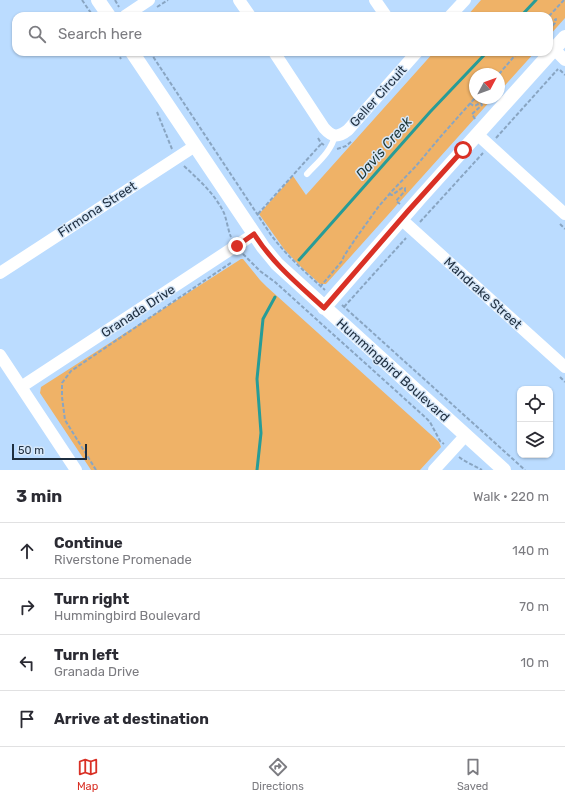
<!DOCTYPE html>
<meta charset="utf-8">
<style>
:root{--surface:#fff;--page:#f7f7f7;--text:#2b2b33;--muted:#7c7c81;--line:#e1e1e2;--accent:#d93025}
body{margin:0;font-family:Rubik,sans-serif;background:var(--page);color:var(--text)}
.controls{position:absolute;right:12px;bottom:12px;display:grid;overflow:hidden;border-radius:8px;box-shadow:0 1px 3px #0004}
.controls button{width:36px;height:36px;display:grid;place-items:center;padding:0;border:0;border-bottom:1px solid var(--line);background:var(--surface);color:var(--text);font:20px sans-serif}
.compass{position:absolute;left:469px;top:68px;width:36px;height:36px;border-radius:50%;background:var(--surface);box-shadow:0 1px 3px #0004;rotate:49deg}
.scale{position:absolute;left:12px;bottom:10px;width:75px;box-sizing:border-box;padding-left:4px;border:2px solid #1e2e3f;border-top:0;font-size:11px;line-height:14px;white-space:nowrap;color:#1e2e3f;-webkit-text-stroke:3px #d6e7f9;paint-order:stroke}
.stop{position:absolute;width:12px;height:12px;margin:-9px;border:3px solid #d93025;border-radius:50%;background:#fff}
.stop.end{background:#d93025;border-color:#fff;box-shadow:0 1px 4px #0008}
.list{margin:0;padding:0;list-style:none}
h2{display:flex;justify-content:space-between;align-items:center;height:52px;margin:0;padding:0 16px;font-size:17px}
h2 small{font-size:13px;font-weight:400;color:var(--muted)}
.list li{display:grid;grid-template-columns:26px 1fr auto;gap:12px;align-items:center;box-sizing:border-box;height:56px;padding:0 16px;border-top:1px solid var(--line)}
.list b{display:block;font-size:15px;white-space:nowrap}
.list p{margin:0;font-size:13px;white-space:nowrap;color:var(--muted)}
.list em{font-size:13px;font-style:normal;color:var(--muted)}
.icon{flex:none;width:22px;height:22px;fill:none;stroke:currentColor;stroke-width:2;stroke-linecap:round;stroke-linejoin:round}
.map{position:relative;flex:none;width:565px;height:470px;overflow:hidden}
.search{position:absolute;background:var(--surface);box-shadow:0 1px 3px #0004;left:12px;right:12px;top:12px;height:44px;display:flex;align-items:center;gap:10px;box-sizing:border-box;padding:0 14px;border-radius:12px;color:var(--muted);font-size:15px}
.sheet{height:276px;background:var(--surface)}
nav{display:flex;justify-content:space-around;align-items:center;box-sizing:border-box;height:56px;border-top:1px solid var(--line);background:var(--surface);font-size:11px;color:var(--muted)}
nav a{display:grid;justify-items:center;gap:2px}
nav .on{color:var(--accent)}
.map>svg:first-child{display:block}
</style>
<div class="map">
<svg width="565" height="470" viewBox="0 0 565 470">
<rect width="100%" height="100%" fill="#bbdcff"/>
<path fill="#efb267" d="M481 0H565V18L549 36V16H467Z
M434 52H535L499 92V74H475V98H493L326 284H320L300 266 284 249 259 214 293 176 306 195Z
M241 259H243L260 280 267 287 439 442 441 447 420 470H91L40 393 41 387Z"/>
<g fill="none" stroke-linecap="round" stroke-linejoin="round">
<path stroke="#279c97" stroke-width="3" d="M521 16 536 0
M299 260 430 112 487 52
M257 470 261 433 257 379 263 319 275 297"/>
<path stroke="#89a5c2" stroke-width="2" stroke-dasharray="4 2" stroke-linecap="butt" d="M82 0 93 16
M115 0 119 7
M157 7 168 0
M549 16 564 0
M549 23 556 19 555 23 550 28V32L552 34
M117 52 121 59
M150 52 271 235C287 256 306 273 325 290
M560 70 565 75
M499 74 518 52
M470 103C475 108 475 105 481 103L482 105 472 114 475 119
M157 112 172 149
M318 138 321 143 324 145
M496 138 558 69
M337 149 346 146 352 141
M184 166C199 180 215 194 224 213 227 221 228 230 231 237
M389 194 392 195 402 188H405V191L396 201 400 204
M258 214 321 144
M420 222 483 153
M560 224 565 229
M243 254 260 271 275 282 425 417 430 422 440 441 444 444
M320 287 342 261 344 256 356 238 379 206 392 191 416 166 442 135 475 98
M342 305 525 470
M344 307 406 238
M560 377 565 382
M459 457 463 460 482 470
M96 470 65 420 62 397V383L71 371 232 262"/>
<path stroke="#fff" stroke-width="6" d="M307 174C317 163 332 151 335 135"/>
<path stroke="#fff" stroke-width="12" d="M239 0 250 16
M375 0 386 16
M125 16 149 0
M450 16 465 0
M554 49 565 60
M274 52 324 128C332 137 338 138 348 130L417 52
M478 135 565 214
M401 219 565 367
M0 273 195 146
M0 355 76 470
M21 387 254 234
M434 470 466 435"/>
<path stroke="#fff" stroke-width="14" d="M98 0 109 16
M132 52 263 247 277 264 504 470
M324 308 420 198 565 37"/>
</g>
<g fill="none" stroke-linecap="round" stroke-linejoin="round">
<path stroke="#d93025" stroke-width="5" d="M237 246 254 234C274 265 298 284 324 308L408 211 463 150"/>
</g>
<g text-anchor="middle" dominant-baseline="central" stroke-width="3" stroke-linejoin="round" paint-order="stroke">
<g font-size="13" fill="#1e2e3f" stroke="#d6e7f9">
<text transform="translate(378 96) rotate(-48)">Geller Circuit</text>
<text transform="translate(97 209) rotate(-33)">Firmona Street</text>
<text transform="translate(483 293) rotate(42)">Mandrake Street</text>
<text transform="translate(138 311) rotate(-33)">Granada Drive</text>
<text transform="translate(393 370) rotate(42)">Hummingbird Boulevard</text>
</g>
<g font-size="14" font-style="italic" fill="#1e3635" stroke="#d6e7f9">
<text transform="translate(384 148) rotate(-49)">Davis Creek</text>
</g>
</g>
</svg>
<div class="controls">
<button><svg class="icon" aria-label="locate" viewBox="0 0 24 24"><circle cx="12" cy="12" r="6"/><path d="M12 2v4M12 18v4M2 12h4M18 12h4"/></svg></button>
<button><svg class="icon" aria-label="layers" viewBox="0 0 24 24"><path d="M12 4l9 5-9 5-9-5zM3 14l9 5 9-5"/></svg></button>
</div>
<svg class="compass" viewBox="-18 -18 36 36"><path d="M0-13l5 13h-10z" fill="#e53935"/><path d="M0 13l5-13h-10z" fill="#7c7c81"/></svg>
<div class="scale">50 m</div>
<div class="stop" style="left:463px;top:150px"></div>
<div class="stop end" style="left:237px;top:246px"></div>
<div class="search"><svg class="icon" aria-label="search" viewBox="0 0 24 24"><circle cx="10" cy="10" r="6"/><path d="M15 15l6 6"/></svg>Search here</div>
</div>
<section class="sheet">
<h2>3 min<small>Walk · 220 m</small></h2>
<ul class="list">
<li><svg class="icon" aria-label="ahead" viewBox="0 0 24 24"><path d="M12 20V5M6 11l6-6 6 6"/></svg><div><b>Continue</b><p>Riverstone Promenade</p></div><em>140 m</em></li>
<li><svg class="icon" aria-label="right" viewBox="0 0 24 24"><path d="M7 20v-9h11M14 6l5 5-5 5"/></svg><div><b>Turn right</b><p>Hummingbird Boulevard</p></div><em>70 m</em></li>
<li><svg class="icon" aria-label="left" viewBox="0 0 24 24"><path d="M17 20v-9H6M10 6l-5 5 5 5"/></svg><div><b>Turn left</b><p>Granada Drive</p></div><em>10 m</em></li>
<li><svg class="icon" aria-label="arrive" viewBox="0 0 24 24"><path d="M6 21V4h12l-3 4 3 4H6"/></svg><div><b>Arrive at destination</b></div></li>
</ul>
</section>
<nav>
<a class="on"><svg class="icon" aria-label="map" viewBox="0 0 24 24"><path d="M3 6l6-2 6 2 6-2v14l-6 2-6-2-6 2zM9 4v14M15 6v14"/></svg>Map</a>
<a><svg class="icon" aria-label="directions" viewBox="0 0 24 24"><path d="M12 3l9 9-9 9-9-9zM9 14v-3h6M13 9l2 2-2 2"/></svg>Directions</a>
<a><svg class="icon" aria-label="saved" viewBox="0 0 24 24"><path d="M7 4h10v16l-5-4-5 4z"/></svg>Saved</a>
</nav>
